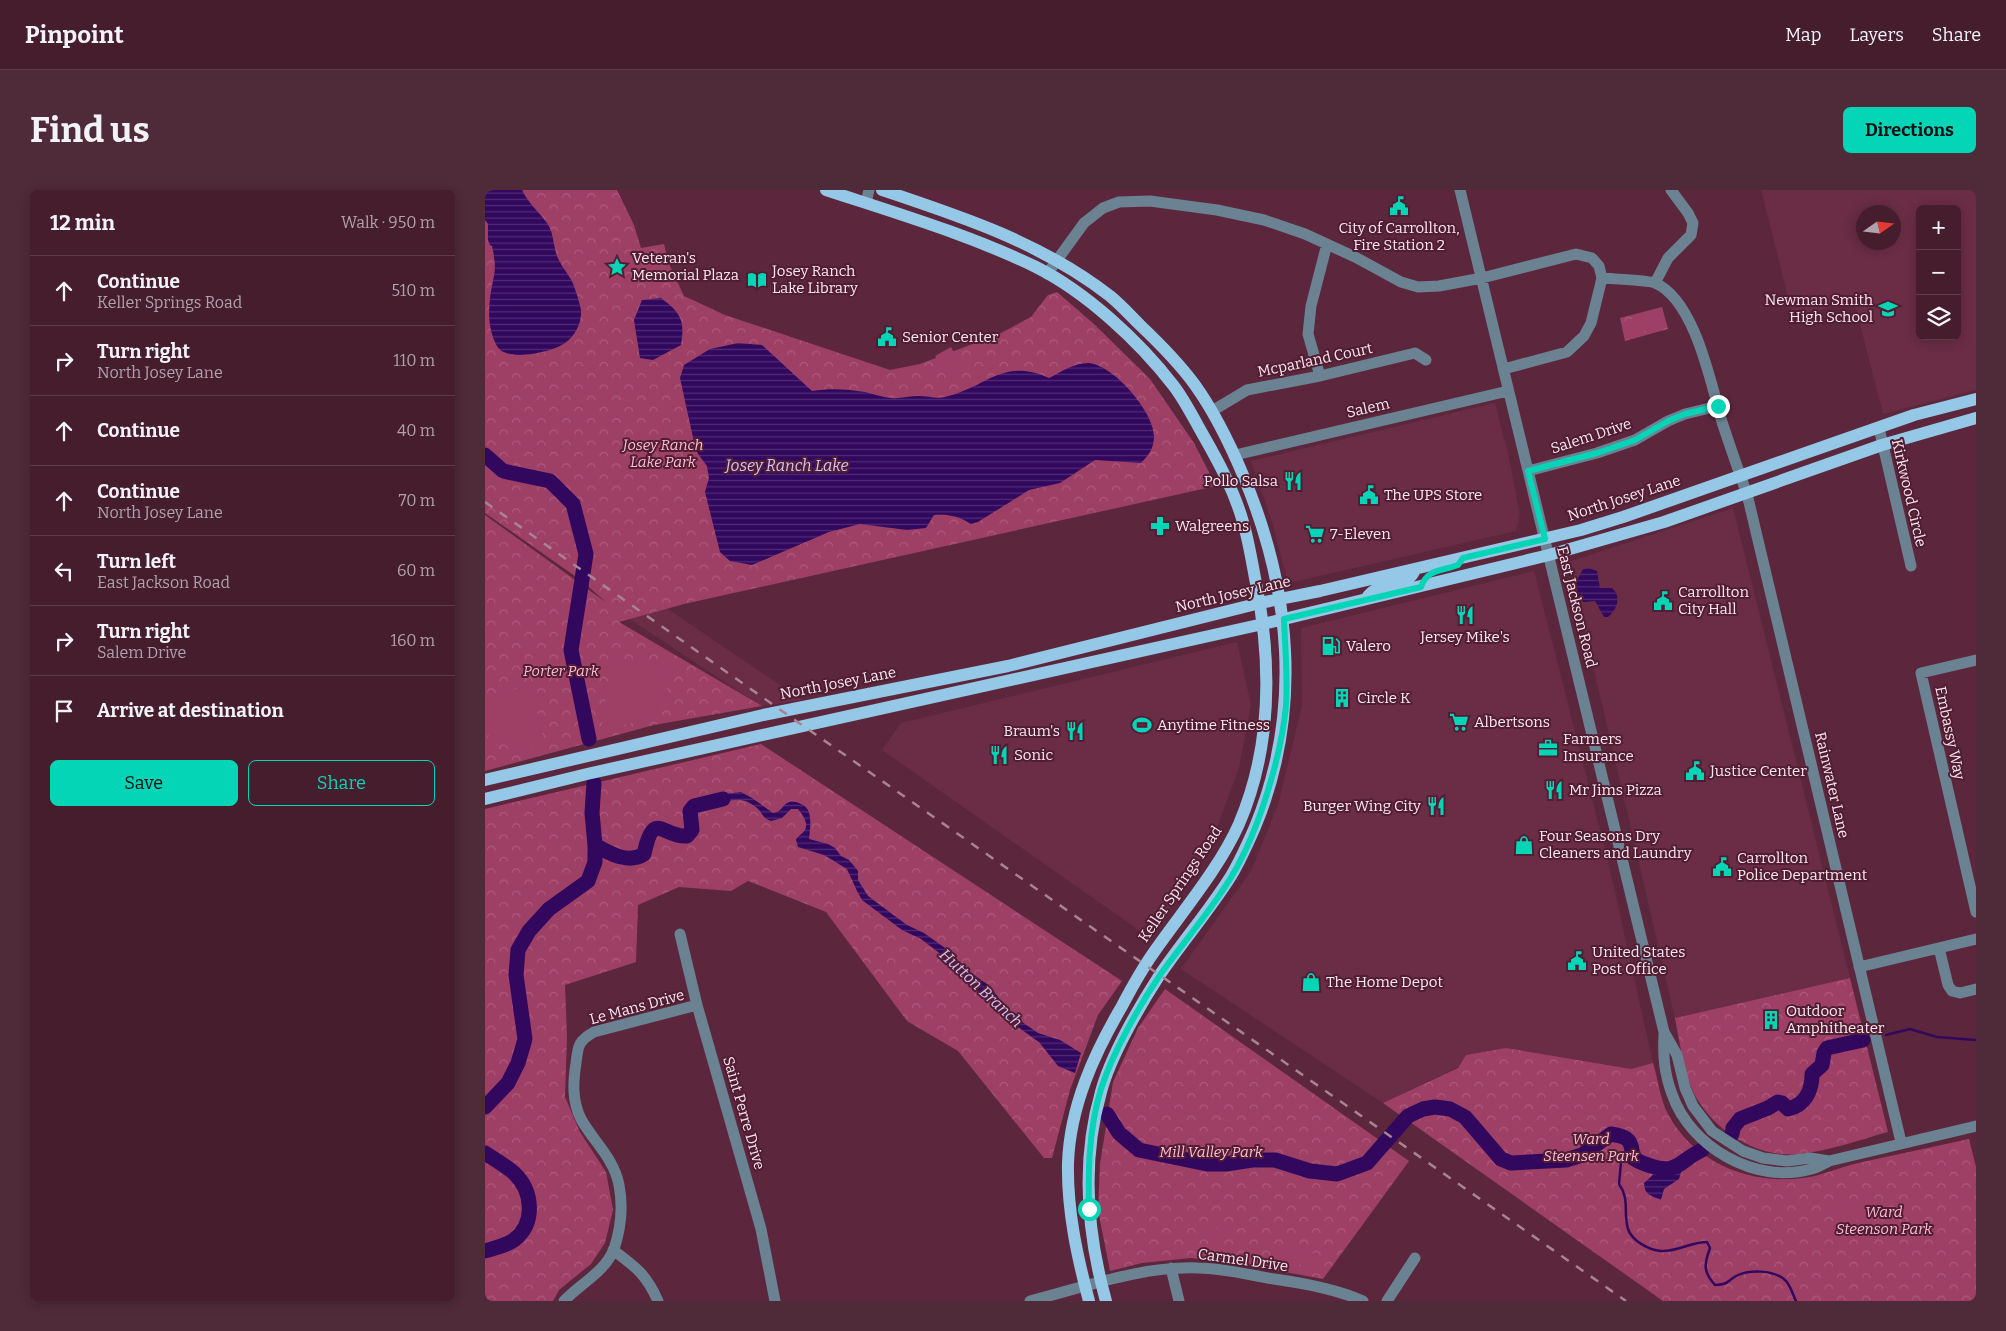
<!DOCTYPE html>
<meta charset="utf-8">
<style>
:root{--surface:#451d2d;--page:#4f2a39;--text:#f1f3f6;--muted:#b0a2aa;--line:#5d3b49;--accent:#03d5b6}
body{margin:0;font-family:Bitter,serif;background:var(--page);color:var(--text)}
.controls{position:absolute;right:15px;top:15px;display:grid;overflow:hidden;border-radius:8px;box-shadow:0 2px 12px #0003}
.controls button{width:45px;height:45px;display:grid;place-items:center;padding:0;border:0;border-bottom:1px solid var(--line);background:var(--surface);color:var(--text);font:25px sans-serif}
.compass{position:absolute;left:1371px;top:15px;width:45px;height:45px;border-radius:50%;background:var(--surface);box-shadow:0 2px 12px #0003;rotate:76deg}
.stop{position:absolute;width:15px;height:15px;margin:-11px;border:4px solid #03d5b6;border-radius:50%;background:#fff}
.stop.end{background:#03d5b6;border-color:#fff;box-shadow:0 1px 5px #0008}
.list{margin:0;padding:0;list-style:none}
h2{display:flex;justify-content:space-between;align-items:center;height:65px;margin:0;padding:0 20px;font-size:21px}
h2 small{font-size:16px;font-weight:400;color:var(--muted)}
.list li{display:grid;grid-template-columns:32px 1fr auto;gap:15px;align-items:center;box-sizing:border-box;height:70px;padding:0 20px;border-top:1px solid var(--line)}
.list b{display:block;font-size:19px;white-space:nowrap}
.list p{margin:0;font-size:16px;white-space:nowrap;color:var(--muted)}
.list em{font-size:16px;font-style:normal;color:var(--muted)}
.actions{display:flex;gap:10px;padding:15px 20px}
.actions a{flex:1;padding:11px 0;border:1px solid var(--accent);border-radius:8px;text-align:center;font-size:18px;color:var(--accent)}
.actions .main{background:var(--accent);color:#111}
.icon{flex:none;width:28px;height:28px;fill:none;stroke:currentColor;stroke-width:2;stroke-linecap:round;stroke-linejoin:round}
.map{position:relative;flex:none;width:1491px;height:1111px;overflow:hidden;border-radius:8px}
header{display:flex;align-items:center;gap:30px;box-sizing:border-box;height:70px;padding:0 25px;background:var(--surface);border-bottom:1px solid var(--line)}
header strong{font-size:24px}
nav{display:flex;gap:28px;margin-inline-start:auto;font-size:18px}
.intro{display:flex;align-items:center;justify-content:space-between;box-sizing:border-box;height:120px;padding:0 30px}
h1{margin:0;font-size:35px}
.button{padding:12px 22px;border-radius:8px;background:var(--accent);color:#111;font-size:18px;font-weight:700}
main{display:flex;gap:30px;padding:0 30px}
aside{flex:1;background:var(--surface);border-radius:8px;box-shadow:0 2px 12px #0003}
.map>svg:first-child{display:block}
</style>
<header>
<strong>Pinpoint</strong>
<nav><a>Map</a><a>Layers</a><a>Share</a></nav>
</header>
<div class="intro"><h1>Find us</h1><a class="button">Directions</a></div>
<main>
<aside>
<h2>12 min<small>Walk · 950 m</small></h2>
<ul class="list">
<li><svg class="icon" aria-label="ahead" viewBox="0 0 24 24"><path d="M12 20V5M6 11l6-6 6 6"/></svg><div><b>Continue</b><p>Keller Springs Road</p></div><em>510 m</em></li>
<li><svg class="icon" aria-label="right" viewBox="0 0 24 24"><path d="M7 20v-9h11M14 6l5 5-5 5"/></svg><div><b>Turn right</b><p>North Josey Lane</p></div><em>110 m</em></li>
<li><svg class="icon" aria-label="ahead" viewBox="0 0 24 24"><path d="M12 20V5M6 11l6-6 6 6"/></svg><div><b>Continue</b></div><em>40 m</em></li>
<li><svg class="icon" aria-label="ahead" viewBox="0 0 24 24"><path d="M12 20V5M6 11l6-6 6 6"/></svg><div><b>Continue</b><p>North Josey Lane</p></div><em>70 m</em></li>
<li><svg class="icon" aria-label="left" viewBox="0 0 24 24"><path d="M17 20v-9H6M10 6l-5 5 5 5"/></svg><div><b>Turn left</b><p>East Jackson Road</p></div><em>60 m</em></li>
<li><svg class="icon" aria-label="right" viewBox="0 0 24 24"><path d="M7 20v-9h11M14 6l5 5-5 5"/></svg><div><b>Turn right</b><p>Salem Drive</p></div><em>160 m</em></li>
<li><svg class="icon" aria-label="arrive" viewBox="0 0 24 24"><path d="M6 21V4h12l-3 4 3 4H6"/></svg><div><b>Arrive at destination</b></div></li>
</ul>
<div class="actions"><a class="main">Save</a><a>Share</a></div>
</aside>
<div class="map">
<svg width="1491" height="1111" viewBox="0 0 1491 1111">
<defs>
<pattern id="park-crowns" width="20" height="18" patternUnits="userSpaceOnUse" patternTransform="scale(1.25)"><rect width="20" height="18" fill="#9e3f66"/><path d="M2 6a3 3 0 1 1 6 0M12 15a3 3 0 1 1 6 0" fill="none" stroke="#ac5b7c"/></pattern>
<pattern id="water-rules" width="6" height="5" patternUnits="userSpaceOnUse" patternTransform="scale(1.25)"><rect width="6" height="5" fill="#31085e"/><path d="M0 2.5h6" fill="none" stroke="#502c75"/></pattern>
</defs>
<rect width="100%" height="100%" fill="#5c273c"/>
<path fill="#6a2d45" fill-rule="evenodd" d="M1276 0H1491V200L1398 224 1369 111 1308 127ZM1435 19H1472V146H1435ZM1378 22H1408V52H1378Z
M1010 213 1023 263 1035 325 1031 341 808 392 801 386 787 332 766 271Z
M1248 318 1365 788 1190 828 1084 372Z
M1049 381 1123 671 1168 873 1146 879 1021 858 973 877 898 913 696 779 766 681 793 615 817 516 816 438Z
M143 392 317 510 276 516 128 418Z
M752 452 766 515 754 578 725 656 665 748 397 560 416 533Z"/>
<path fill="url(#park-crowns)" d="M0 0H132L149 35 156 58 179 54 184 74 199 106 240 125 405 180 435 174 514 144 546 127 563 105 572 102 609 134 665 189 709 253 731 296 199 414 134 432 277 516 169 535 0 581V325L122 413 97 391 0 323Z
M1177 117 1183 139 1140 151 1135 128Z
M276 554 637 791 613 825 585 900 567 968H559L473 861 422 831 341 722 263 691 246 701 194 697 153 715 151 772 80 795 82 847 80 907 95 942 121 982 128 1020 120 1053 106 1074 74 1100 68 1111H0V619Z
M1365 788 1403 942C1374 950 1344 961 1314 964 1269 969 1222 936 1205 895 1198 877 1194 848 1190 828Z
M680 799 924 971 838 1089 757 1074 706 1068 657 1073 625 1081 613 1020 615 974 628 892 653 838Z
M1021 858 1146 879 1168 873C1173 889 1175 909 1183 924 1209 973 1265 995 1318 988 1336 986 1355 977 1373 973 1410 965 1447 957 1484 949L1491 977V1111H1178L898 913 973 878 981 865Z"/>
<path fill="#9e3f66" d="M1171 123 1175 137 1143 145 1140 131Z
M466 157 477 176 460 185 450 166Z
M126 471 187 475C184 517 159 538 117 536Z
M41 496 47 500 60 556C39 562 16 558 0 542V507Z
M1379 1008 1384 1027 1355 1034 1350 1015Z
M717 1036 739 1040 738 1051 715 1048Z
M803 1059 832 1064 829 1077 801 1072Z"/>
<path fill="url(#water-rules)" d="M0 0H37C43 13 54 22 62 33 69 43 68 55 72 66 75 74 81 81 85 88 89 93 95 114 96 120 97 133 90 146 80 153 68 162 21 173 12 156 0 134 4 109 9 86 11 76 9 65 7 56L5 55 3 50V34L0 30Z
M176 108C196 123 200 130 196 155L168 170 155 168 149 130 157 110Z
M253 153 277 155 327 201C345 198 362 199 380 202 389 204 397 207 406 208 415 209 424 206 433 206 442 206 452 209 460 207 501 198 518 167 564 188 576 182 589 173 603 173 628 174 669 222 669 246 669 258 664 265 656 273L610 270 575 293 544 300 493 332 486 334C474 326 463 324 449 325L441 338 422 340 375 334 344 342 267 375 245 371 235 362 220 302 224 288 222 276 213 264 209 252 195 188 199 175 225 159Z
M1104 378 1112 381 1115 398H1127C1137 407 1132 419 1123 427H1119L1110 411 1099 412 1094 410 1091 392 1098 379Z
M256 602 267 608 288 623C297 622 297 615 304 612 308 611 312 612 316 614 329 619 325 638 324 649L343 654 350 658 356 666 364 670 373 681V690L383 706 422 735 439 743 460 758 483 781 505 796 523 821 530 827 553 843 575 850 596 863 590 883 573 876 554 852 523 830 509 813 484 794 464 775 457 765 436 749 417 740 377 710 372 701 362 679 339 665 313 657 311 650C313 645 318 644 320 640 324 633 317 624 313 619H306L297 628 286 631C277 628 278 623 272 618 254 602 239 613 220 618L217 607Z
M1204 966 1207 972 1197 979 1194 989 1179 999 1176 1010C1166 1006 1159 1004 1159 993L1169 984 1166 980 1159 978 1160 972 1163 971C1180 980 1189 977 1204 966Z"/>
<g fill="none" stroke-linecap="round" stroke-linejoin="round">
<path stroke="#31085e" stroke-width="2.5" d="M1401 845 1425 839 1452 847 1491 850
M1146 953 1136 972 1134 994C1145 1009 1138 1022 1143 1039 1147 1051 1164 1060 1176 1061 1192 1062 1206 1052 1222 1052L1225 1058C1219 1074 1218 1082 1230 1095 1244 1094 1241 1092 1251 1086 1264 1079 1289 1080 1300 1090 1305 1094 1308 1105 1311 1111"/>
<path stroke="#31085e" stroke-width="15" d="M0 265 18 281 65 291 88 314 101 364 86 460 104 549
M109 593 107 623 110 655C125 664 144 674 159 664 169 618 178 648 202 646L207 640 205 621 209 616 238 609
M0 917 23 893 33 873 40 849 31 785 33 760 44 741 64 719 103 691 110 672V655
M622 924 634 943 654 960 722 974H741L767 970H790L825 981 852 984 882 973 923 926 938 919 950 917 965 919 980 927 1016 969 1026 973 1081 970 1097 965 1126 944C1145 947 1146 950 1148 968 1154 972 1159 974 1166 976 1193 985 1195 970 1217 960
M1247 944 1248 938 1255 929 1283 918 1293 912 1297 913 1303 919C1320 915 1327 901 1327 884L1337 875 1339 863 1342 858 1378 850
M0 963C9 969 20 975 29 983 48 1001 51 1033 29 1050 21 1056 9 1058 0 1061"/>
<path stroke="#6a8292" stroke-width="11" d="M975 0 1179 842 1192 865 1200 898 1208 916 1227 941 1258 961 1278 968 1302 971 1325 968 1344 971
M381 13 384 0
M562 84 599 33 618 18 634 12 665 11 732 20 779 30 820 44 870 67 916 92 933 97 954 96 997 88 1091 64 1107 68 1114 76 1117 88 1106 133 1099 146 1082 162 1019 179
M1117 88C1128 89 1162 90 1170 93 1210 110 1226 194 1237 232 1245 256 1253 280 1262 304L1416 952
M1170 93 1183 68 1206 45 1208 33 1203 23 1186 0
M835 186 823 144 826 116 842 54
M727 221 762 200 835 186 930 163 941 170
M1394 238 1426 376
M750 265 1023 201
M1043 281 1112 263 1150 250 1183 231 1200 224 1233 216
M1491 470 1436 483 1491 722
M195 744 212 815 276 1039 290 1111
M1454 758 1463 795 1467 801 1475 803 1491 799
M1374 777 1491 749
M1179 843C1178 865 1179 883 1187 904 1205 957 1271 995 1326 979 1332 978 1338 974 1344 971L1491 936
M128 1060C151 1077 161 1084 173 1111
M686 1078 694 1111
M79 1111C95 1094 120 1082 129 1059 136 1038 138 1016 134 995 129 968 108 951 96 929 87 911 88 892 91 873 93 856 93 851 109 842L212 815
M545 1111C600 1097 656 1076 713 1078 738 1078 764 1085 789 1089 818 1093 851 1099 878 1111
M902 1111 930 1068"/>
<path stroke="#95c7e7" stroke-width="12" d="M341 0C411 23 485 45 551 77 601 102 654 151 688 195 699 209 708 227 717 243 733 271 749 300 758 332 764 352 767 373 771 393 787 474 787 557 754 634 735 677 697 722 669 762 657 779 647 797 637 816 609 864 585 916 583 973 582 1020 592 1066 604 1111
M397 0C478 27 557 53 625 106 636 115 645 125 655 135 674 153 694 173 710 195 730 223 745 254 758 285 806 399 818 521 770 637 763 653 755 671 746 686 724 721 697 752 674 786 654 817 625 867 616 902 596 971 602 1043 621 1111
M883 406C897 389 925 398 930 379
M0 590 278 525 523 476 775 413 835 401 1096 340 1138 327 1429 225 1491 209
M0 609 102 584 778 434 1064 365 1179 332 1397 255 1491 228"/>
<path stroke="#a88391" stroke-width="2.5" stroke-dasharray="9 9" stroke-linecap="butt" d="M0 312 297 521 1141 1111"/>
</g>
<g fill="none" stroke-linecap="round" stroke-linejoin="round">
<path stroke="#03d5b6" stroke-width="6" d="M604 1019C603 979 604 938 616 899 627 864 654 816 675 785 699 751 727 720 748 684 774 640 796 567 801 516 803 487 800 458 799 429L936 397C942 379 957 381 973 375L978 368 1060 349 1043 281 1112 263 1150 250 1183 231 1200 224 1233 216"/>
</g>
<defs>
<g id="civic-bare" transform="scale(1.5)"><path d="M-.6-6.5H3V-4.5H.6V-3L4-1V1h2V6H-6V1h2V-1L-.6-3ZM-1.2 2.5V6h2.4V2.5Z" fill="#03d5b6" stroke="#501d32" stroke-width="2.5" paint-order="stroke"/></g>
<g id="sight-bare" transform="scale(1.5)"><path d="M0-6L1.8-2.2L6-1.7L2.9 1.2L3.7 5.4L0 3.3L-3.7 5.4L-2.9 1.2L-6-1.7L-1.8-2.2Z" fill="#03d5b6" stroke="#501d32" stroke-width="2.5" paint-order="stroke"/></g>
<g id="library-bare" transform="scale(1.5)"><path d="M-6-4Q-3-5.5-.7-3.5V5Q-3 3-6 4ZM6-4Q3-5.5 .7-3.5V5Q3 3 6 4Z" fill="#03d5b6" stroke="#501d32" stroke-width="2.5" paint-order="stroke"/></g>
<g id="school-bare" transform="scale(1.5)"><path d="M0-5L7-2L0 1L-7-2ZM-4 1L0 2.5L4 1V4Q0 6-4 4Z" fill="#03d5b6" stroke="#501d32" stroke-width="2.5" paint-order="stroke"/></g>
<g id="restaurant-bare" transform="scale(1.5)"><path d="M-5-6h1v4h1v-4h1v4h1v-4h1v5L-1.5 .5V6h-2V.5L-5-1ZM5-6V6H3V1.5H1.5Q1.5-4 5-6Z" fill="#03d5b6" stroke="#501d32" stroke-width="2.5" paint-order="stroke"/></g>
<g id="pharmacy-bare" transform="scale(1.5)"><path d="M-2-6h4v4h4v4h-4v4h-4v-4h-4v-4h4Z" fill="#03d5b6" stroke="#501d32" stroke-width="2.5" paint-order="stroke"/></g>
<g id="supermarket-bare" transform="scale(1.5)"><path d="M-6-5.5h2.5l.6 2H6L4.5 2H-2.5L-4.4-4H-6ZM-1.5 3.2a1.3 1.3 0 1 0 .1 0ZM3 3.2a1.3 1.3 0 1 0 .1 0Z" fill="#03d5b6" stroke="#501d32" stroke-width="2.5" paint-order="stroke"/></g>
<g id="fuel-bare" transform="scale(1.5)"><path d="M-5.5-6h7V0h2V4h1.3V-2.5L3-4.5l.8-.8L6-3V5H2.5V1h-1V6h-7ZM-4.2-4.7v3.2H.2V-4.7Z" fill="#03d5b6" stroke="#501d32" stroke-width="2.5" paint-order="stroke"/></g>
<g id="building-bare" transform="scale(1.5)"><path d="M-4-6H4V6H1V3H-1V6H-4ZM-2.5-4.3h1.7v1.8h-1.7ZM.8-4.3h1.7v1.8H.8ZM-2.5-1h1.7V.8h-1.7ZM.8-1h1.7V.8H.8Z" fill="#03d5b6" stroke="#501d32" stroke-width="2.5" paint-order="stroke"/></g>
<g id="stadium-bare" transform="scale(1.5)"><path d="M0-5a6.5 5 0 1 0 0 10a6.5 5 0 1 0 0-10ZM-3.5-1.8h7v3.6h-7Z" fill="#03d5b6" stroke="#501d32" stroke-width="2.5" paint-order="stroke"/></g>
<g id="office-bare" transform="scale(1.5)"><path d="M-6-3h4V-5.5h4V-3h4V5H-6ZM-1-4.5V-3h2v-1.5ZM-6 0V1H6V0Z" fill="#03d5b6" stroke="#501d32" stroke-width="2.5" paint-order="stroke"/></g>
<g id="shop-bare" transform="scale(1.5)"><path d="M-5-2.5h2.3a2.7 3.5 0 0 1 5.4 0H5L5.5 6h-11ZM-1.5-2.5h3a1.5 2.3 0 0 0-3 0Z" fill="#03d5b6" stroke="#501d32" stroke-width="2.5" paint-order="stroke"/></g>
</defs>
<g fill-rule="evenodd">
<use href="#civic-bare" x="914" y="16"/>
<use href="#sight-bare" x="132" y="77"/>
<use href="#library-bare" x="272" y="90"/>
<use href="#school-bare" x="1403" y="119"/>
<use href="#civic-bare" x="402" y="147"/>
<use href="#restaurant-bare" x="808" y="291"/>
<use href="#civic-bare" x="884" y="305"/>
<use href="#pharmacy-bare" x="675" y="336"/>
<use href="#supermarket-bare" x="830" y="344"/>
<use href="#civic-bare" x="1178" y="411"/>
<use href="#restaurant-bare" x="980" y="425"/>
<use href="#fuel-bare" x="846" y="456"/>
<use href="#building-bare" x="857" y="508"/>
<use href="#supermarket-bare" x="974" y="532"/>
<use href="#stadium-bare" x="657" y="535"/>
<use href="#restaurant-bare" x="590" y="541"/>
<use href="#office-bare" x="1063" y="558"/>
<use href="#restaurant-bare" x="514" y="565"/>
<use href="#civic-bare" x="1210" y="581"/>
<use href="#restaurant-bare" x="1069" y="600"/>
<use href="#restaurant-bare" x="951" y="616"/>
<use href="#shop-bare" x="1039" y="655"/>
<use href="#civic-bare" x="1237" y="677"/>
<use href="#civic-bare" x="1092" y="771"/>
<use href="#shop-bare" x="826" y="792"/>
<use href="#building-bare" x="1286" y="830"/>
</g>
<g text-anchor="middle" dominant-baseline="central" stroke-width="4" stroke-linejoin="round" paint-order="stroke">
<g font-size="15" fill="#fce7ee" stroke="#501d32" text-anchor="start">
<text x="914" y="38" text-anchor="middle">City of Carrollton,<tspan x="914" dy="17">Fire Station 2</tspan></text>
<text x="147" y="68">Veteran's<tspan x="147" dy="17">Memorial Plaza</tspan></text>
<text x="287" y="81">Josey Ranch<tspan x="287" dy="17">Lake Library</tspan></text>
<text x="1388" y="110" text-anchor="end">Newman Smith<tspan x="1388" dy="17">High School</tspan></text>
<text x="417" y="147">Senior Center</text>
<text x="793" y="291" text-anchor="end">Pollo Salsa</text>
<text x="899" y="305">The UPS Store</text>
<text x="690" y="336">Walgreens</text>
<text x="845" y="344">7-Eleven</text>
<text x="1193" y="402">Carrollton<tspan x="1193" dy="17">City Hall</tspan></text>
<text x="980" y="447" text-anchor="middle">Jersey Mike's</text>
<text x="861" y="456">Valero</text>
<text x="872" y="508">Circle K</text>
<text x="989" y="532">Albertsons</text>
<text x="672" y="535">Anytime Fitness</text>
<text x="575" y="541" text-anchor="end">Braum's</text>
<text x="1078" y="549">Farmers<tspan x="1078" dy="17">Insurance</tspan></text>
<text x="529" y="565">Sonic</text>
<text x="1225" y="581">Justice Center</text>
<text x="1084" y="600">Mr Jims Pizza</text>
<text x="936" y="616" text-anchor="end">Burger Wing City</text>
<text x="1054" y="646">Four Seasons Dry<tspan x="1054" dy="17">Cleaners and Laundry</tspan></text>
<text x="1252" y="668">Carrollton<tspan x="1252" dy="17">Police Department</tspan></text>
<text x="1107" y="762">United States<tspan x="1107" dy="17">Post Office</tspan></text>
<text x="841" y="792">The Home Depot</text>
<text x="1301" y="821">Outdoor<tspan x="1301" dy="17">Amphitheater</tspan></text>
</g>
<g font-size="15" fill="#fce7ee" stroke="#501d32">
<text transform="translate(830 170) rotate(-12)">Mcparland Court</text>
<text transform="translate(883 218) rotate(-13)">Salem</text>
<text transform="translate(1106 246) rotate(-18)">Salem Drive</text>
<text transform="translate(1424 303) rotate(77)">Kirkwood Circle</text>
<text transform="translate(1139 308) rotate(-18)">North Josey Lane</text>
<text transform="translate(748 404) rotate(-13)">North Josey Lane</text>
<text transform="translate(1092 417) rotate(76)">East Jackson Road</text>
<text transform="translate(353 493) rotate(-11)">North Josey Lane</text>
<text transform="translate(1465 543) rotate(78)">Embassy Way</text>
<text transform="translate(1347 595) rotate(77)">Rainwater Lane</text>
<text transform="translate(695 694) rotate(-56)">Keller Springs Road</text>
<text transform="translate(152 817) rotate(-15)">Le Mans Drive</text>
<text transform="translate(259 923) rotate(74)">Saint Perre Drive</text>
<text transform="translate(758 1070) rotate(8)">Carmel Drive</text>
</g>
<g font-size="15" font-style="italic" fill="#febdd2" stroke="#501d32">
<text x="178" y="255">Josey Ranch<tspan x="178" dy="17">Lake Park</tspan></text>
<text x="76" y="481">Porter Park</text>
<text x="1106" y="949">Ward<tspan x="1106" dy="17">Steensen Park</tspan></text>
<text x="726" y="962">Mill Valley Park</text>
<text x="1399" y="1022">Ward<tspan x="1399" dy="17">Steenson Park</tspan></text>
</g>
<g font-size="16" font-style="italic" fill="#d0c0f8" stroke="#501d32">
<text x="302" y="275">Josey Ranch Lake</text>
<text transform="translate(496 798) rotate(43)">Hutton Branch</text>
</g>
</g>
</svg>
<div class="controls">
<button>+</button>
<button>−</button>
<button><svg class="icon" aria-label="layers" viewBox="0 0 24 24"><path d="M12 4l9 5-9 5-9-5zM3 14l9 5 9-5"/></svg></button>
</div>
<svg class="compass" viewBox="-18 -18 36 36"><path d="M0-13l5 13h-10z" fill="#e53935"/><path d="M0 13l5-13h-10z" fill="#b0a2aa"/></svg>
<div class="stop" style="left:604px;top:1019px"></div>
<div class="stop end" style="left:1233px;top:216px"></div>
</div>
</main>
